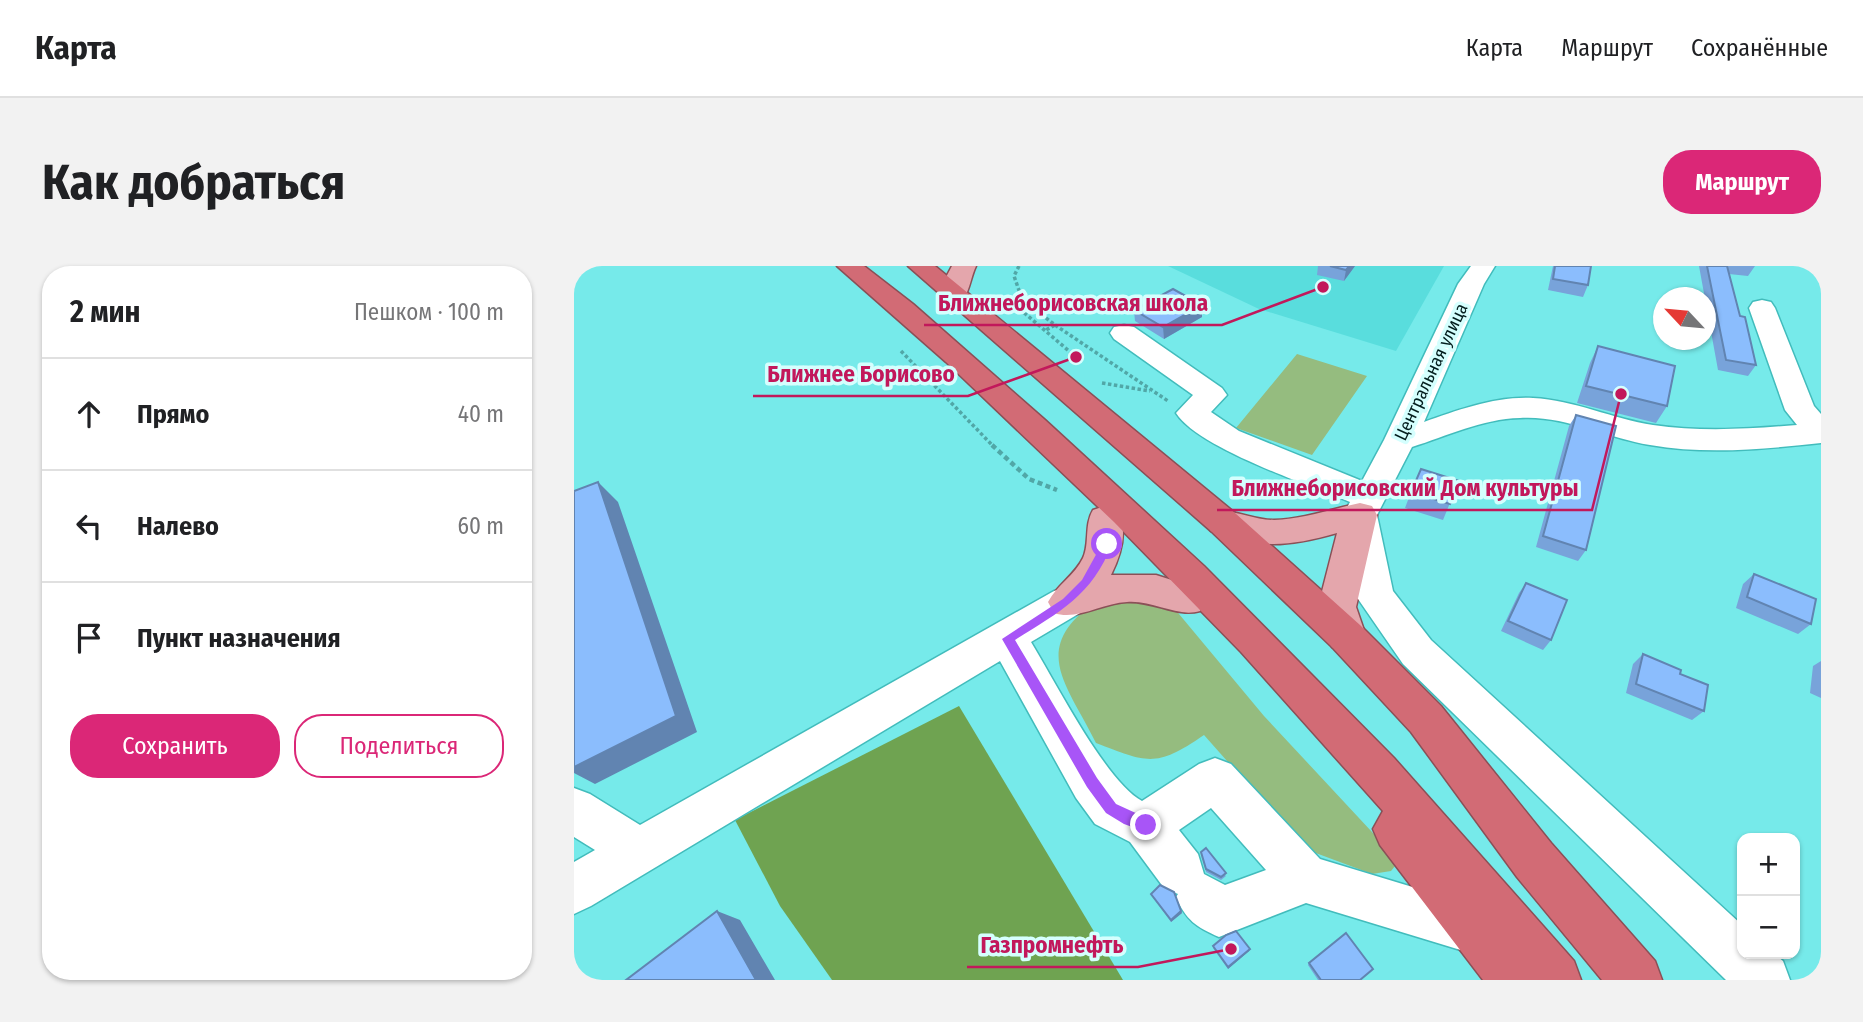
<!DOCTYPE html>
<html lang="ru">
<meta charset="utf-8">
<style>
:root{--surface:#fff;--page:#f2f2f2;--text:#202124;--muted:#757577;--line:#e0e0e0;--accent:#db2777}
body{margin:0;font-family:"Fira Sans Condensed",sans-serif;background:var(--page);color:var(--text)}
.controls{position:absolute;right:21px;bottom:21px;display:grid;overflow:hidden;border-radius:14px;box-shadow:0 2px 5px #0004}
.controls button{width:63px;height:63px;display:grid;place-items:center;padding:0;border:0;border-bottom:2px solid var(--line);background:var(--surface);color:var(--text);font:35px sans-serif}
.compass{position:absolute;left:1079px;top:21px;width:63px;height:63px;border-radius:50%;background:var(--surface);box-shadow:0 2px 5px #0004;rotate:296deg}
.stop{position:absolute;width:21px;height:21px;margin:-16px;border:5px solid #a855f7;border-radius:50%;background:#fff}
.stop.end{background:#a855f7;border-color:#fff;box-shadow:0 2px 7px #0008}
.list{margin:0;padding:0;list-style:none}
h2{display:flex;justify-content:space-between;align-items:center;height:91px;margin:0;padding:0 28px;font-size:30px}
h2 small{font-size:23px;font-weight:400;color:var(--muted)}
.list li{display:grid;grid-template-columns:46px 1fr auto;gap:21px;align-items:center;box-sizing:border-box;height:112px;padding:0 28px;border-top:2px solid var(--line)}
.list b{display:block;font-size:26px;white-space:nowrap}
.list em{font-size:23px;font-style:normal;color:var(--muted)}
.actions{display:flex;gap:14px;padding:21px 28px}
.actions a{flex:1;padding:16px 0;border:2px solid var(--accent);border-radius:28px;text-align:center;font-size:24px;color:var(--accent)}
.actions .main{background:var(--accent);color:#fff}
.icon{flex:none;width:38px;height:38px;fill:none;stroke:currentColor;stroke-width:2;stroke-linecap:round;stroke-linejoin:round}
.map{position:relative;flex:none;width:1247px;height:714px;overflow:hidden;border-radius:28px}
header{display:flex;align-items:center;gap:42px;box-sizing:border-box;height:98px;padding:0 35px;background:var(--surface);border-bottom:2px solid var(--line)}
header strong{font-size:33px}
nav{display:flex;gap:38px;margin-inline-start:auto;font-size:24px}
.intro{display:flex;align-items:center;justify-content:space-between;box-sizing:border-box;height:168px;padding:0 42px}
h1{margin:0;font-size:49px}
.button{padding:18px 32px;border-radius:28px;background:var(--accent);color:#fff;font-size:24px;font-weight:700}
main{display:flex;gap:42px;padding:0 42px}
aside{flex:1;background:var(--surface);border-radius:28px;box-shadow:0 2px 5px #0004}
.map>svg:first-child{display:block}
</style>
<header>
<strong>Карта</strong>
<nav><a>Карта</a><a>Маршрут</a><a>Сохранённые</a></nav>
</header>
<div class="intro"><h1>Как добраться</h1><a class="button">Маршрут</a></div>
<main>
<aside>
<h2>2 мин<small>Пешком · 100 m</small></h2>
<ul class="list">
<li><svg class="icon" aria-label="ahead" viewBox="0 0 24 24"><path d="M12 20V5M6 11l6-6 6 6"/></svg><div><b>Прямо</b></div><em>40 m</em></li>
<li><svg class="icon" aria-label="left" viewBox="0 0 24 24"><path d="M17 20v-9H6M10 6l-5 5 5 5"/></svg><div><b>Налево</b></div><em>60 m</em></li>
<li><svg class="icon" aria-label="arrive" viewBox="0 0 24 24"><path d="M6 21V4h12l-3 4 3 4H6"/></svg><div><b>Пункт назначения</b></div></li>
</ul>
<div class="actions"><a class="main">Сохранить</a><a>Поделиться</a></div>
</aside>
<div class="map">
<svg width="1247" height="714" viewBox="0 0 1247 714">
<rect width="100%" height="100%" fill="#76eaea"/>
<path fill="#59dddd" d="M594 0H870L822 85 685 43Z"/>
<path fill="#95bc7f" d="M723 88 793 110 738 189 662 162Z
M525 333 595 336 690 450 825 595 817 605 798 608 731 583 630 469C582 502 574 497 522 477 492 416 454 382 525 333Z"/>
<path fill="#6fa351" d="M385 440 549 714H258L206 640 161 554Z"/>
<g fill="none" stroke-linecap="round" stroke-linejoin="round">
<g stroke="#42bcbc" stroke-width="3">
<path id="minor" d="M897 0H921L910 18 850 156C884 144 922 130 959 132 1000 134 1039 153 1079 159 1127 166 1175 163 1223 159L1211 144 1175 42 1179 36 1188 34 1197 36 1201 42 1240 140 1247 148V177C1191 183 1133 189 1076 179 1033 172 990 149 946 152 908 153 873 170 838 181L803 249 819 325 857 374 1168 659V688H1200L1209 695 1216 714H1152L829 398 782 330 769 249 776 236C735 219 624 182 602 147L619 129 540 73 536 67 540 61 550 59 560 61 648 122 653 129 637 146 665 165 788 215 810 174 884 18Z
M493 321 506 325 512 336 506 347 457 376C481 415 532 516 568 535L625 498 641 492 657 498 746 593 921 646 928 664 921 682 903 689 732 637 645 671C622 661 612 654 602 631L604 628 590 622 556 576 521 558 502 532 426 395 17 640 0 648V596L21 584 0 571V522L16 528 66 559 480 325ZM637 542 692 604 651 619 630 608 624 588 605 564Z"/>
</g>
<g stroke="#8a5057" stroke-width="3">
<path id="major" d="M378 0H402C397 10 396 23 390 32L381 35 372 32 368 27 370 15Z
M786 237 798 240 803 249 782 341 792 370 786 381 772 386 758 381 744 341 763 267C714 281 685 283 637 265L632 256 637 247C657 241 678 254 700 254 729 253 758 243 786 237Z
M531 240 543 244C555 265 547 289 537 309H582L626 323 632 334 626 345C603 352 580 334 553 336 528 337 503 355 480 347L474 336C483 319 501 309 509 292 516 277 510 259 519 244Z"/>
</g>
<g stroke="#8a5057" stroke-width="3">
<path id="highway" d="M263 0H290L339 38 471 154 630 300 820 492 1000 695 1007 714H909L806 579 799 563 809 545 667 386 540 256 372 96Z
M334 0H361L661 247 786 359 867 440 977 577 1081 695 1088 714H1028L943 611 837 466 758 381 637 265Z"/>
</g>
<path stroke="#51a7a7" stroke-width="3.5" stroke-dasharray="3.5 2.5" stroke-linecap="butt" d="M445 0 440 10 448 33 481 59 472 64
M441 39 502 91 503 98
M481 59 594 135
M327 85 420 181
M528 117 576 125"/>
<path stroke="#51a7a7" stroke-width="4.5" stroke-dasharray="5 3.5" stroke-linecap="butt" d="M418 179 455 213 483 224"/>
<use href="#minor" fill="#fff" fill-rule="evenodd"/>
<use href="#major" fill="#e4a6ac" fill-rule="evenodd"/>
<use href="#highway" fill="#d26b75" fill-rule="evenodd"/>
</g>
<path fill="#78a3da" d="M744 0H781L770 15 743 9Z
M979 0H1017L1014 19 1009 31 974 24Z
M1125 0H1181L1174 10 1155 8 1166 50 1182 99 1174 110 1144 104Z
M560 44 628 51 590 73 561 55Z
M1024 80 1093 140 1082 157 1003 137 1016 97Z
M1002 149 1012 284 1004 295 962 281 995 160Z
M885 215 869 254 831 242 837 226Z
M1180 308 1237 358 1224 368 1162 342 1169 318Z
M952 317 977 374 969 384 927 365 945 327Z
M1069 388 1106 408 1130 445 1118 454 1052 427 1059 398Z
M1247 395V432L1236 427 1239 400Z
M627 586 652 610 647 614 632 606Z
M577 628 607 645 608 647 597 656 578 630Z
M639 680 675 685 654 703 639 682Z
M735 697 786 714H744L734 699Z"/>
<path fill="#6184b1" d="M775 0H781L770 15 772 4Z
M628 39V51L590 73 589 61Z
M24 216 44 236 123 466 21 518 0 507V501Z
M143 645 166 654 201 714H182Z
M607 645 608 647 597 656V654Z
M676 683 675 685 654 703V701Z"/>
<path fill="#8bbdfd" stroke="#6184b1" stroke-width="2" d="M756 0H775L772 4Z
M981 0H1017L1014 19 979 13Z
M1133 0H1153L1166 50 1171 51 1182 99 1152 94Z
M599 23 628 39 589 61 560 44Z
M1024 80 1101 100 1093 140 1012 120Z
M1002 149 1042 160 1012 284 969 270Z
M847 203 885 215 876 238 837 226Z
M24 216 102 450 0 501V225Z
M1180 308 1242 333 1237 358 1173 331Z
M952 317 993 334 977 374 934 355Z
M1069 388 1107 404 1106 408 1134 419 1130 445 1062 418Z
M632 582 652 607 647 611 632 603 627 586Z
M586 619 600 626 607 645 597 654 577 628Z
M143 645 182 714H52Z
M662 665 676 683 654 701 639 680 652 669Z
M772 667 799 703 786 714H747L735 697Z"/>
<path fill="#a855f7" d="M533 274 538 278C518 330 485 346 441 374L523 512 542 538 577 554 579 559 572 566 550 558 532 547 513 521 428 373 489 333 508 314 529 276Z"/>
<g text-anchor="middle" dominant-baseline="central" stroke-width="7" stroke-linejoin="round" paint-order="stroke">
<g font-size="18" fill="#041e1e" stroke="#d5fffe">
<text transform="translate(857 106) rotate(-65)">Центральная улица</text>
</g>
</g>
<path fill="none" stroke="#c2185b" stroke-width="2.5" d="M749 21L648 59H350M502 91L394 130H179M1047 128L1018 244H643M657 683L564 701H393"/>
<g fill="#c2185b" stroke="#d5fffe" stroke-width="2.5">
<circle cx="749" cy="21" r="7"/>
<circle cx="502" cy="91" r="7"/>
<circle cx="1047" cy="128" r="7"/>
<circle cx="657" cy="683" r="7"/>
</g>
<g font-size="23" text-anchor="middle" font-weight="bold" fill="#c2185b" stroke="#d5fffe" stroke-width="7" stroke-linejoin="round" paint-order="stroke">
<text x="499" y="45">Ближнеборисовская школа</text>
<text x="287" y="116">Ближнее Борисово</text>
<text x="831" y="230">Ближнеборисовский Дом культуры</text>
<text x="478" y="687">Газпромнефть</text>
</g>
</svg>
<div class="controls">
<button>+</button>
<button>−</button>
</div>
<svg class="compass" viewBox="-18 -18 36 36"><path d="M0-13l5 13h-10z" fill="#e53935"/><path d="M0 13l5-13h-10z" fill="#757577"/></svg>
<div class="stop" style="left:533px;top:278px"></div>
<div class="stop end" style="left:572px;top:559px"></div>
</div>
</main>
